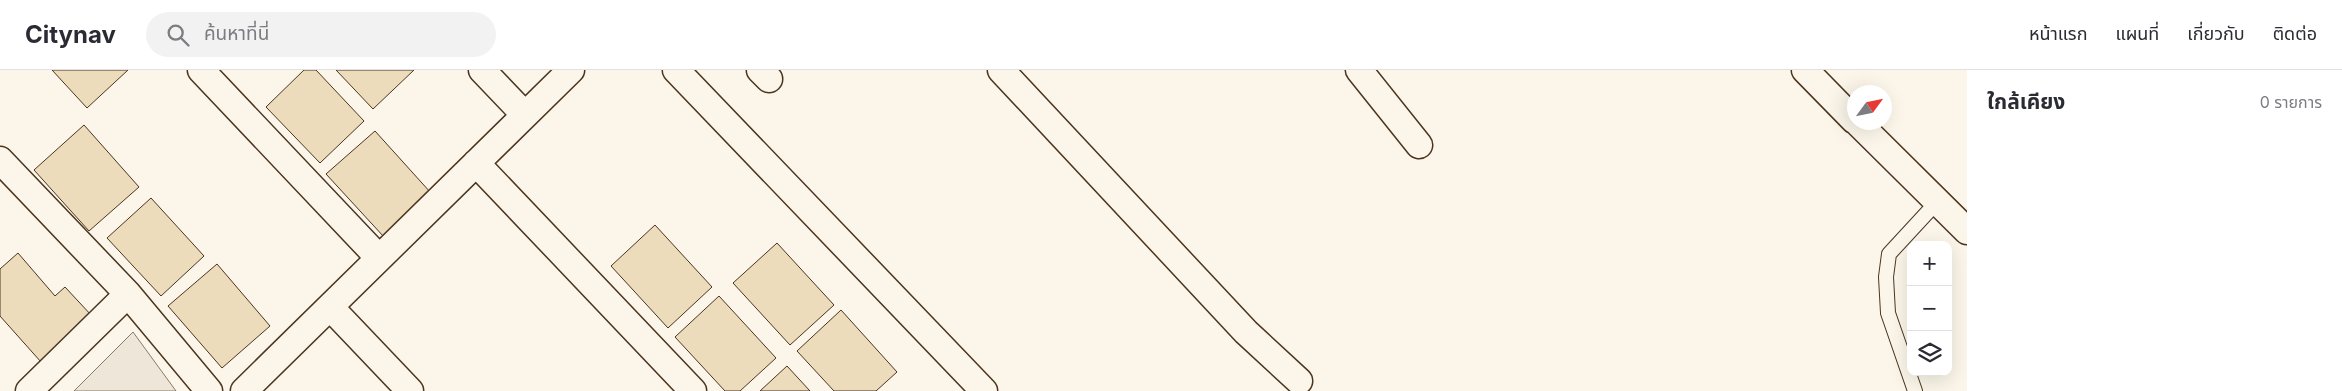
<!DOCTYPE html>
<html lang="th">
<meta charset="utf-8">
<style>
:root{--surface:#fff;--page:#f2f2f3;--text:#2b2b33;--muted:#7c7c81;--line:#e1e1e2}
body{margin:0;font-family:Inter,"Noto Sans Thai",sans-serif;background:var(--page);color:var(--text)}
.controls{position:absolute;right:15px;bottom:15px;display:grid;overflow:hidden;border-radius:10px;box-shadow:0 5px 20px #0002}
.controls button{width:45px;height:45px;display:grid;place-items:center;padding:0;border:0;border-bottom:1px solid var(--line);background:var(--surface);color:var(--text);font:25px sans-serif}
.compass{position:absolute;left:1847px;top:15px;width:45px;height:45px;border-radius:50%;background:var(--surface);box-shadow:0 5px 20px #0002;rotate:57deg}
.list{margin:0;padding:0;list-style:none}
h2{display:flex;justify-content:space-between;align-items:center;height:65px;margin:0;padding:0 20px;font-size:21px}
h2 small{font-size:16px;font-weight:400;color:var(--muted)}
.icon{flex:none;width:28px;height:28px;fill:none;stroke:currentColor;stroke-width:2;stroke-linecap:round;stroke-linejoin:round}
.map{position:relative;flex:none;width:1967px;height:321px;overflow:hidden}
header{display:flex;align-items:center;gap:30px;box-sizing:border-box;height:70px;padding:0 25px;background:var(--surface);border-bottom:1px solid var(--line)}
header strong{font-size:24px}
nav{display:flex;gap:28px;margin-inline-start:auto;font-size:18px}
.search{width:350px;height:45px;background:var(--page);display:flex;align-items:center;gap:12px;box-sizing:border-box;padding:0 18px;border-radius:28px;color:var(--muted);font-size:19px}
main{display:flex}
aside{flex:1;background:var(--surface)}
.map>svg:first-child{display:block}
</style>
<header>
<strong>Citynav</strong>
<div class="search"><svg class="icon" aria-label="search" viewBox="0 0 24 24"><circle cx="10" cy="10" r="6"/><path d="M15 15l6 6"/></svg>ค้นหาที่นี่</div>
<nav><a>หน้าแรก</a><a>แผนที่</a><a>เกี่ยวกับ</a><a>ติดต่อ</a></nav>
</header>
<main>
<div class="map">
<svg width="1967" height="321" viewBox="0 0 1967 321">
<rect width="100%" height="100%" fill="#fbf6e9"/>
<path fill="#ede6d9" stroke="#887966" d="M133 262 176 321H74Z"/>
<path fill="#ecdcbc" stroke="#4a3520" d="M52 0H128L87 38Z
M304 0H316L364 51 320 93 266 37Z
M336 0H414L373 39Z
M84 55 139 117 89 161 34 100Z
M375 61 431 123 384 167 326 104Z
M151 128 204 186 161 226 107 168Z
M655 155 712 217 668 258 611 196Z
M777 173 834 235 790 275 733 213Z
M18 183 55 226 65 217 92 246 41 292 0 246V199Z
M217 194 270 256 222 298 168 236Z
M719 226 776 288 740 321H725L675 267Z
M841 240 897 302 876 321H834L797 281Z
M787 296 810 321H760Z"/>
<g fill="none" stroke-linecap="round" stroke-linejoin="round">
<g stroke="#4a3520" stroke-width="16">
<path id="lane" d="M1915 321 1888 243 1886 207 1889 184 1937 132"/>
</g>
<g stroke="#4a3520" stroke-width="29">
<path id="street" d="M201 0 379 188
M482 0 524 44
M676 0 984 321
M760 0 769 9
M1001 0 1246 262 1299 311
M1359 0 1419 75
M1805 0 1854 50
M1857 52 1967 161
M0 90 128 224 209 321
M476 93 693 321
M331 238 410 321
M29 321 128 224
M244 321 571 0"/>
</g>
<use href="#lane" stroke="#fbf6e9" stroke-width="14"/>
<use href="#street" stroke="#fbf6e9" stroke-width="26"/>
</g>
</svg>
<div class="controls">
<button>+</button>
<button>−</button>
<button><svg class="icon" aria-label="layers" viewBox="0 0 24 24"><path d="M12 4l9 5-9 5-9-5zM3 14l9 5 9-5"/></svg></button>
</div>
<svg class="compass" viewBox="-18 -18 36 36"><path d="M0-13l5 13h-10z" fill="#e53935"/><path d="M0 13l5-13h-10z" fill="#7c7c81"/></svg>
</div>
<aside>
<h2>ใกล้เคียง<small>0 รายการ</small></h2>
<ul class="list">
</ul>
</aside>
</main>
